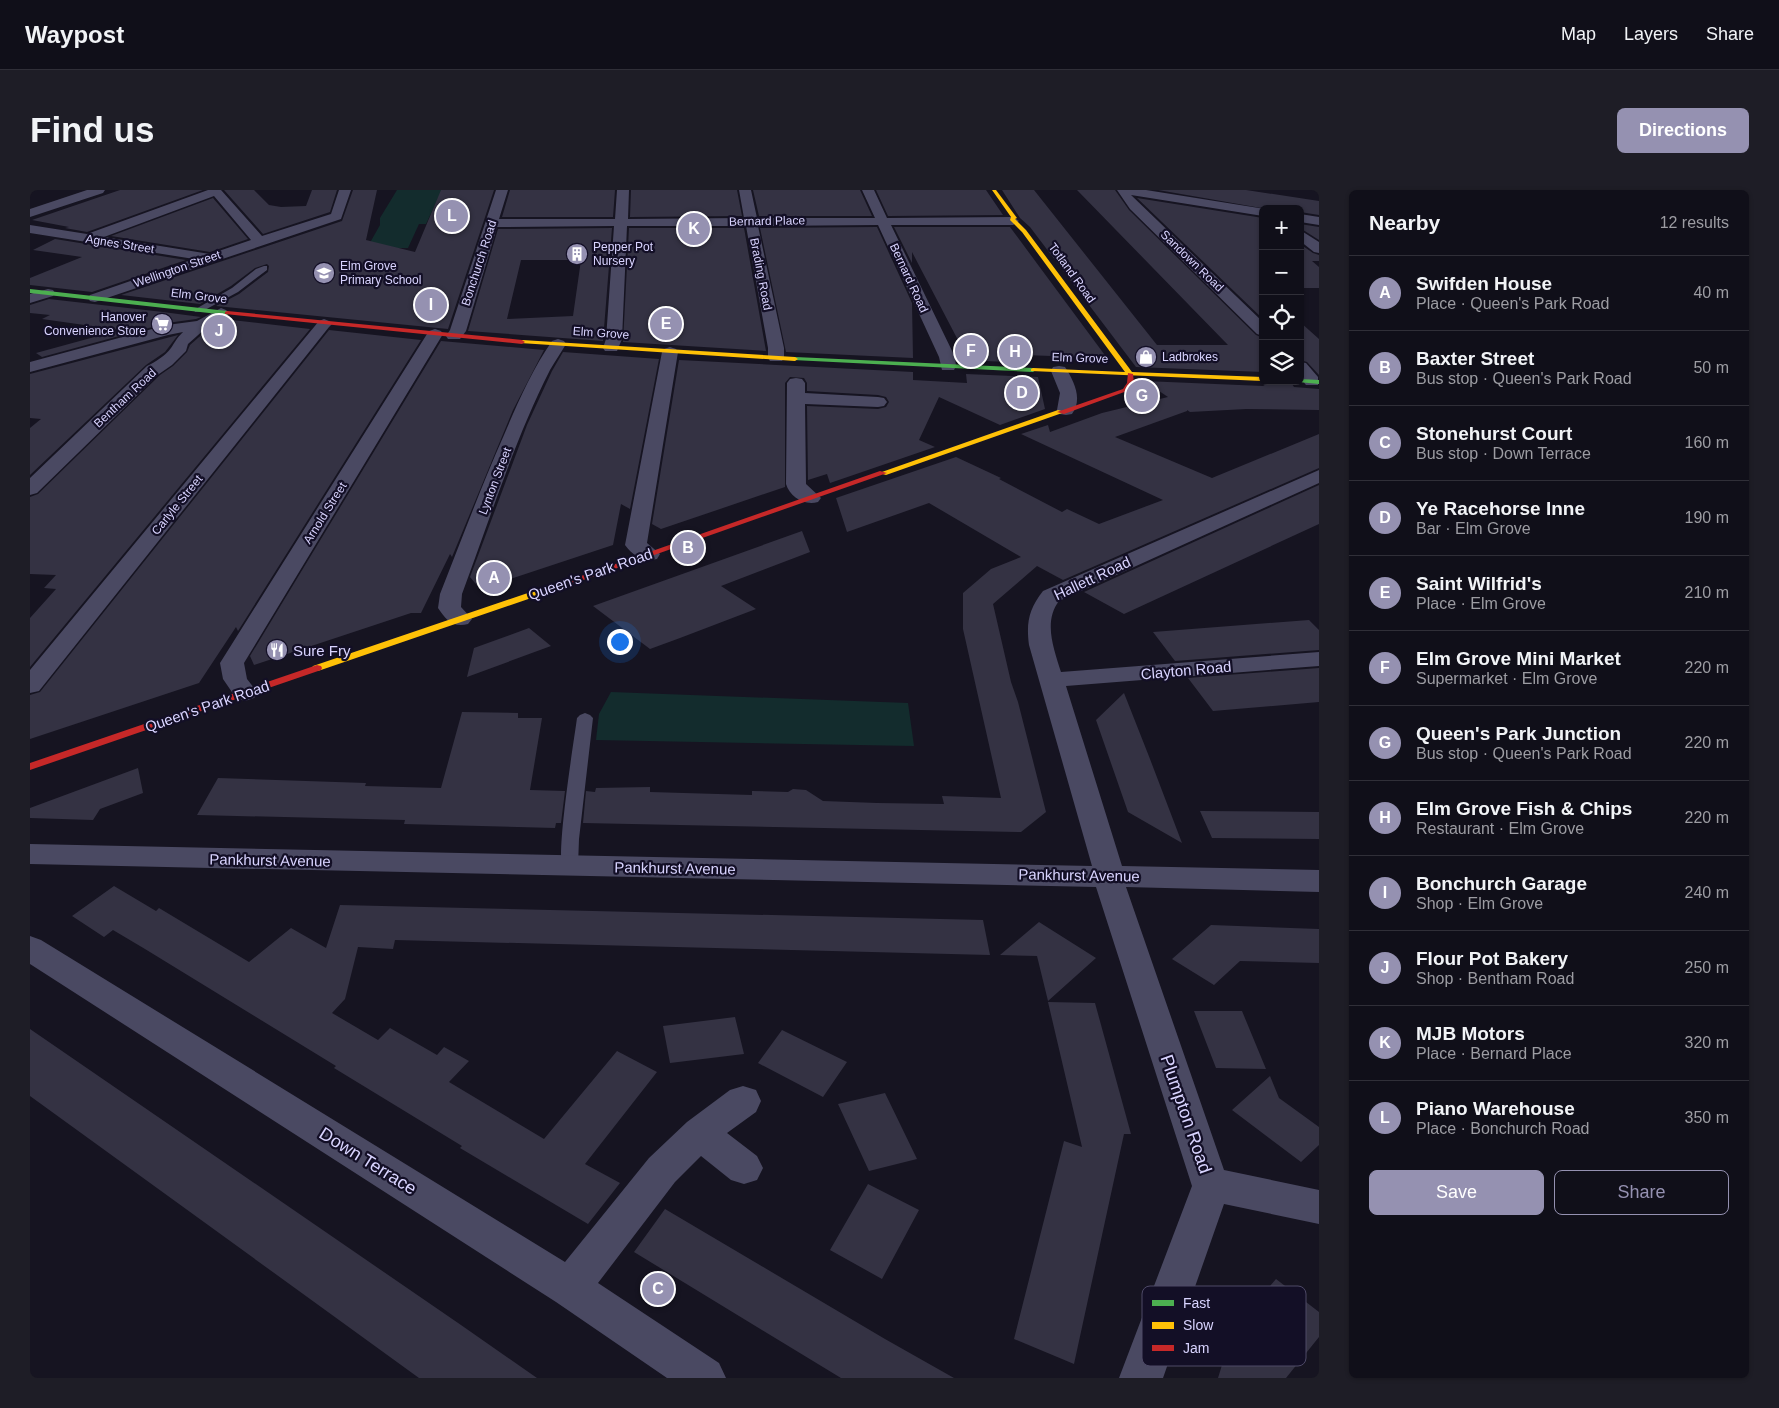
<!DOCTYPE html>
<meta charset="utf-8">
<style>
:root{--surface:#100f19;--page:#1e1d26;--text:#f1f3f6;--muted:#9c9ca2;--line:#302f38;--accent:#9591b1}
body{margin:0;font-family:Helvetica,sans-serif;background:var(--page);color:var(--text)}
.controls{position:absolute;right:15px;top:15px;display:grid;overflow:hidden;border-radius:8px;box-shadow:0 1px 4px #0004}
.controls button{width:45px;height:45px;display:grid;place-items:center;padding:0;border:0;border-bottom:1px solid var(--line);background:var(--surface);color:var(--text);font:25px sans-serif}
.you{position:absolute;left:589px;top:451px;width:18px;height:18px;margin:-12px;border:4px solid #fff;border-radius:50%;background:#1a73e8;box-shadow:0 0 0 8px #1a73e833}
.badge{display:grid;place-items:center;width:32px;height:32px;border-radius:50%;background:var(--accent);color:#fff;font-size:16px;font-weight:700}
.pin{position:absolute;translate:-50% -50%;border:2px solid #fff;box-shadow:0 1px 5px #0006}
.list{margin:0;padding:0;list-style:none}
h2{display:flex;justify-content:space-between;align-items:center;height:65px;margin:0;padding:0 20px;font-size:21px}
h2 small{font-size:16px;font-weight:400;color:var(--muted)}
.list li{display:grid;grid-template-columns:32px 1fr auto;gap:15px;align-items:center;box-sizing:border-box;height:75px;padding:0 20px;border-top:1px solid var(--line)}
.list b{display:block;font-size:19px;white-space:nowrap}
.list p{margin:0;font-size:16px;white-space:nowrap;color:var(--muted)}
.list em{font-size:16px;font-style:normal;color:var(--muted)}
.actions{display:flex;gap:10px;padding:15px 20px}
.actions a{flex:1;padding:11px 0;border:1px solid var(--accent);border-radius:8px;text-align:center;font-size:18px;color:var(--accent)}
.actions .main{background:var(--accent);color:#fff}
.icon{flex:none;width:28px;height:28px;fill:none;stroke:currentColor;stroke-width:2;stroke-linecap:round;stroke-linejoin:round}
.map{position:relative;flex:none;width:1289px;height:1188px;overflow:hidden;border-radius:8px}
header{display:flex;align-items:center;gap:30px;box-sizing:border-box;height:70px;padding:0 25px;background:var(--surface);border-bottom:1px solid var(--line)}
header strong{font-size:24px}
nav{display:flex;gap:28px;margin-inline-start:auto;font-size:18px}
.intro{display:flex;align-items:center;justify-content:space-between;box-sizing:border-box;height:120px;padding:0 30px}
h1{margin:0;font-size:35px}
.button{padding:12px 22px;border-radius:8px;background:var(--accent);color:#fff;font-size:18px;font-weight:700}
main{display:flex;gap:30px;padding:0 30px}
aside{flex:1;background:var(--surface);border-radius:8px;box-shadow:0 1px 4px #0004}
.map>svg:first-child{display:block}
</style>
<header>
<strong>Waypost</strong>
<nav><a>Map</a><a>Layers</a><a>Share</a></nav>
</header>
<div class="intro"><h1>Find us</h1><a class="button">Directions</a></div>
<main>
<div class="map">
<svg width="1289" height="1188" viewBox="0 0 1289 1188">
<rect width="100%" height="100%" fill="#161421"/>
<path fill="#132c2d" d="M367 0H412L396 34H389L378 58H337L350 35V28Z
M581 502 878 513 884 556 566 550 569 524Z"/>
<path fill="#343243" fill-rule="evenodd" d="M90 0H173L57 42 35 38 39 37 2 30Z
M194 0H224L239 15 251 17 276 16 282 0H307L300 22 233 44Z
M323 0H347L336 50 385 62 411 0H464L418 139 186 116 209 104 238 82 239 76 237 74 225 78 201 96 170 114 91 105 312 31Z
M480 0H585L583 27H472Z
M601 0H707L712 26 600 27Z
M723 0H830L842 26H729Z
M846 0H956L973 25 858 26Z
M972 0H1004L1127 155H1198L1047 0H1085L1099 20 1226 145 1233 148V182L1106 177 1000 37 990 28Z
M1128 0H1216L1289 11V25L1270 22V19H1237Z
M183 8 218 49 180 62 81 46Z
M1107 8 1233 28V129Z
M1270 34 1289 37V50L1270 38Z
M847 37 882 113 883 168 756 162 730 38Z
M864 37H980L1077 168 994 165 999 173 934 170 930 154 882 62V73Z
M582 38 573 151 438 141 468 39ZM491 70H551L543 126 477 129Z
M599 38H714L736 161 593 152Z
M25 49 156 70 62 102 0 95V88L52 67 3 60Z
M1270 54 1283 63 1289 65V71H1282L1289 77V98H1270Z
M19 109 133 122 171 127 166 129 137 133 12 167 6 163 90 140 12 129 20 125 0 123V115Z
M193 129 280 139 0 477V428L26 399 14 398 26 385 0 384V307L8 304 130 185 143 176 157 162 160 155 177 140Z
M1270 132 1289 149V185L1277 172 1270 170Z
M299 140 391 150 208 441 206 437 169 493 0 549V505L10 502Z
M148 145 135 162 116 175 0 285V238L11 229 0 228V184Z
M411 151 514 160 483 220 422 367 420 364 391 423H381L224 475 220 466Z
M533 162 629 169 600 319 591 314 583 355 450 399 440 387 497 235 522 181Z
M649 170 883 182V190L937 193 936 184 1008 187 1015 219 970 235 909 207 889 250 905 257 800 293 797 284 778 290 777 216 848 219 856 217 859 212 856 207 848 205 777 201V193L774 188 760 187 755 193V297L631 339 622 334Z
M1114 191 1233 196 1242 191H1260L1264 197 1289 199V220L1216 219 1160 222 1157 220V221L1085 247 1182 288 1289 244V278L1033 390 1007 376 963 414 981 492 988 512 1016 622 991 642 553 633 556 601 565 602 566 598 620 597V602L722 605V601L758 602 763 599 776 600 793 611 847 613 914 614 912 606 971 608 933 439V403L961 379 991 367 899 313 817 342 806 308 926 267 971 288 969 289 1032 322 1037 319 1069 334 1133 310 991 244 1018 235 1020 242 1072 223 1138 207Z
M1289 295V334L1094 424 1054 402Z
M772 341 780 362 691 396 726 419 650 448 620 459 563 416Z
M1279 430 1289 440V460L1145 471 1123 442Z
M499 438 521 456 437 487 444 458Z
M1289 478V512L1183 521 1158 488Z
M1094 503 1120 569 1152 653 1098 622 1066 530Z
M432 522 488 523V528H512L500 600 535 601 531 633H526L525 638 374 634 375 630 167 625 188 588 336 593 335 596 411 598Z
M108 578 113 603 70 619 63 630 0 628V618Z
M1170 621 1289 622V649L1182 648Z
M84 696 126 721 129 718 219 772 261 738 296 758 310 715 953 730 960 765 365 750 363 759 328 757 315 809 302 823 348 850 360 838 407 865 414 857 439 871 419 892 514 949 587 861 627 882 555 974 590 993 558 1034 430 958 432 956 304 878 306 876 115 759 83 740 74 747 42 726Z
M1009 732 1066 768 1018 811 1007 766 970 765Z
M1181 735 1289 739V773L1210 771 1184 795 1142 769Z
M1018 812 1065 813 1101 944H1094L1044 1174 984 1149 1034 951 1052 957Z
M1164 821H1212L1236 879 1186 878Z
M705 827 714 864 640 873 633 836Z
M0 839 431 1135 507 1188H389L0 906Z
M752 840 817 872 793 907 728 873Z
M1240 886 1249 908 1289 937V955L1271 972 1202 920Z
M855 903 887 969 839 981 808 914Z
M838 994 889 1020 852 1089 800 1060Z
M635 1019 855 1149 924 1188H811L604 1062Z
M1246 1089 1289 1122V1147L1256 1188H1188L1203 1139Z"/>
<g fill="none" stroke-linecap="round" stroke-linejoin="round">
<path fill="#4a4962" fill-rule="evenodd" d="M234 76H237V80L208 102 171 122H165L164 120 202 98 226 79Z
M555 523 560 525 563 528 549 649 548 676 545 680 539 682 533 680C525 667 544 551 547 528L550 525Z"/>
<path fill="#4a4962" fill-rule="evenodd" d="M57 0H75L73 3 0 27V19Z
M178 0H191L232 46 301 24 309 0H321L311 29 65 112 60 111 58 108 60 105 164 69 0 43V35L57 44ZM184 6 221 50 180 64 74 47Z
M466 0H478L469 29H585L587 0H599L598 29 714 28 709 0H721L727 28H845L832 0H844L857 28 983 27 989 31 983 35H861L925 167 926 176 924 180H912L909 167 848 35 728 36 754 158V168L752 171H740L738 168V158L716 36H597L592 149 587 161H575L573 158 576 149 584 36 467 37 436 141 430 149H418L416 146 420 140Z
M1087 0H1116L1235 19H1233V26L1101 5 1233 132V146L1227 144 1100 19Z
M1270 24 1289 27V35L1270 32Z
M1270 40 1289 52V63L1284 62 1270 51Z
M18 99 23 100 25 103 23 106 0 113V104Z
M191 118 196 120 199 123 176 138 158 154 156 161 142 175 129 184 7 303 0 305V288L117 176C125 172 135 166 141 158 145 152 146 149 153 142L138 145 0 182V172L137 135 167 131Z
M294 129 299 131 302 134 299 137 9 501 0 503V480L289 131Z
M405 139 411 141 413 144 214 473 217 489 228 503 224 508 215 511 206 508 193 489 190 473 397 144 399 141Z
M528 149 534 151 536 154C531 163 525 171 520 180 484 251 460 329 432 404L431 417 442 429 438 434C423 438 416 430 408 418L410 404C431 351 451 297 474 245 488 212 502 180 522 151Z
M640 157 646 159 648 162 617 353 630 364 627 369C614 372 603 366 595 355L632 162 634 159Z
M1270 172 1276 173 1288 187V195H1276L1270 188Z
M1029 176 1035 177C1044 191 1053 209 1042 224L1036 225 1030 224 1027 220 1030 203 1021 181 1023 177Z
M766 188 772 189 775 193V203L848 207 854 208 857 212 854 216 848 217 775 214 776 294 791 308 788 312C774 316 760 307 756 294L757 193 760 189Z
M1289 280V293L1029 411C1013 432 1024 459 1031 482L1289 462V476L1036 496 1092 676 1289 680V702L1096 697 1194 980 1289 1000V1034L1194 1014 1133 1188H1089L1162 996 1066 697 0 674V654L1062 676 999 455C996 432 999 419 1013 401Z
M0 746 11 750 535 1072 619 968 657 932 700 900 713 896 726 900 731 911 726 922 697 943 727 966 733 978 727 990 714 994 701 990 671 966 645 992 568 1093 689 1173 696 1188H637L526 1112 0 774Z"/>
<path fill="#4caf50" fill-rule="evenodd" d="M0 99 197 121 200 123 197 125 0 103Z
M765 167 1003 178 1006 180 1003 182 763 170 762 169Z
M1270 189 1289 190V194L1268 192 1267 191H1270Z"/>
<path fill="#ffc107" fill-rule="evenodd" d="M962 0H966L987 28 985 29 996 40 1102 182 1233 187V191L1001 181V179L1003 178 1095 182 992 42 980 30 981 27Z
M492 150 765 167 768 169 765 171 490 153 489 152Z
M1028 220 1035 222 856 285 849 283Z
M539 389 544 392 542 394 291 480 287 481 282 478 283 476Z"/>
<path fill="#c62828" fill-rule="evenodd" d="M197 121 492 150 495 152 492 154 195 124V122Z
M1098 183 1103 184 1104 193 1097 201 1034 224 1027 222 1093 199 1097 193Z
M850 281 857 283 542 394H536L534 392Z
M287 475 291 476 292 478 291 480 0 580V573Z"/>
</g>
<defs>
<g id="building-disc" transform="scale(1.125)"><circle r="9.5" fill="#9591b1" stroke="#130f26"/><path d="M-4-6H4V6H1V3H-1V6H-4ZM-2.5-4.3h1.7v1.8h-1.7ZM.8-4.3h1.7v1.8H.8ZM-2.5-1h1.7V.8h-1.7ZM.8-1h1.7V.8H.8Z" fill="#fff"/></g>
<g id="school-disc" transform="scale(1.125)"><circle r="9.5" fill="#9591b1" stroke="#130f26"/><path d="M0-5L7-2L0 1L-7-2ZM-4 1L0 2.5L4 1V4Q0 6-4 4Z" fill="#fff"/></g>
<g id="supermarket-disc" transform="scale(1.125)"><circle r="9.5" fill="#9591b1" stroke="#130f26"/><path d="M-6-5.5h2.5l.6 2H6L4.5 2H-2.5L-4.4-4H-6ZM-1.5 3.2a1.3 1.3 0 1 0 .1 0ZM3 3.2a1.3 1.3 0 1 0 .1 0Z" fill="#fff"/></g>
<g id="shop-disc" transform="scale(1.125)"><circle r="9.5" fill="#9591b1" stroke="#130f26"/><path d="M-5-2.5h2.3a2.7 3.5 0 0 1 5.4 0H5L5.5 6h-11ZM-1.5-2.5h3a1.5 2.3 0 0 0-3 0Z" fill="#fff"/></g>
<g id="restaurant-disc" transform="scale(1.125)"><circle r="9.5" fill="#9591b1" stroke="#130f26"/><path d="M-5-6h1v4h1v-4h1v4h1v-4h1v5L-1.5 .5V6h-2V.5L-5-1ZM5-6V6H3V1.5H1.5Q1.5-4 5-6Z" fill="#fff"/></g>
</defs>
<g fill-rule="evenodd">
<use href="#building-disc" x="547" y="64"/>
<use href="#school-disc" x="294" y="83"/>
<use href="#supermarket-disc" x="132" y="134"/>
<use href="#shop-disc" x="1116" y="167"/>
<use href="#restaurant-disc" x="247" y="460"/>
</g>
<g text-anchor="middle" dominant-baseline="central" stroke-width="4.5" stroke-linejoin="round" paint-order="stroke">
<g font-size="12" fill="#d9d4ff" stroke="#130f26">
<text transform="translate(737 31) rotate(-1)">Bernard Place</text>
<text transform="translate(90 54) rotate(9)">Agnes Street</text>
<text transform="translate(1162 71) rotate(44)">Sandown Road</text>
<text transform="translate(449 73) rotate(-72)">Bonchurch Road</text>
<text transform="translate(147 79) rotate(-19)">Wellington Street</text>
<text transform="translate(1042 83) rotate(54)">Totland Road</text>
<text transform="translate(731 84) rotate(79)">Brading Road</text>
<text transform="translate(879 88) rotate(65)">Bernard Road</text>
<text transform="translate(169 106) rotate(7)">Elm Grove</text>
<text transform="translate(571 143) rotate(4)">Elm Grove</text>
<text transform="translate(1050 168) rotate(2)">Elm Grove</text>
<text transform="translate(95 208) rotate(-43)">Bentham Road</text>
<text transform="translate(465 291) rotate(-69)">Lynton Street</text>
<text transform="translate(147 315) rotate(-51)">Carlyle Street</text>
<text transform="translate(295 323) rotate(-58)">Arnold Street</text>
</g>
<g font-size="12" fill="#d9d4ff" stroke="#130f26" text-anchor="start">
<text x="563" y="57">Pepper Pot<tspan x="563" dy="14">Nursery</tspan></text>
<text x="310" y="76">Elm Grove<tspan x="310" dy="14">Primary School</tspan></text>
<text x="116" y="127" text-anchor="end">Hanover<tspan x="116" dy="14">Convenience Store</tspan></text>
<text x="1132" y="167">Ladbrokes</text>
</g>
<g font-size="15" fill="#d9d4ff" stroke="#130f26">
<text transform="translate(560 384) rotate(-19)">Queen's Park Road</text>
<text transform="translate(1062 388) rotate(-25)">Hallett Road</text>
<text transform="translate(1156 480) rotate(-5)">Clayton Road</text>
<text transform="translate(177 516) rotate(-19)">Queen's Park Road</text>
<text transform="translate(240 670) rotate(1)">Pankhurst Avenue</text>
<text transform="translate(645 678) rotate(1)">Pankhurst Avenue</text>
<text transform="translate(1049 685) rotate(1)">Pankhurst Avenue</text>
</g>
<g font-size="15" fill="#d9d4ff" stroke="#130f26" text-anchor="start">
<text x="263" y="460">Sure Fry</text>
</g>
<g font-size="18" fill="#d9d4ff" stroke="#130f26">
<text transform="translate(1156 924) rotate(71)">Plumpton Road</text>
<text transform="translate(338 971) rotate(32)">Down Terrace</text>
</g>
</g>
<rect x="1112" y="1096" width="164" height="80" rx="8" fill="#130f26" stroke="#4e4a67" stroke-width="1"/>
<rect x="1122" y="1110" width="22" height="6" fill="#4caf50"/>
<rect x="1122" y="1132" width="22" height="7" fill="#ffc107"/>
<rect x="1122" y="1155" width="22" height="6" fill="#c62828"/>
<g font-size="14" fill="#d9d4ff">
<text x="1153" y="1118">Fast</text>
<text x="1153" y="1140">Slow</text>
<text x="1153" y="1163">Jam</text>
</g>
</svg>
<div class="controls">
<button>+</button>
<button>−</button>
<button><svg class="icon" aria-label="locate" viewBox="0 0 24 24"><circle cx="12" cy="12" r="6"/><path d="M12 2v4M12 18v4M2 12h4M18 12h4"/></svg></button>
<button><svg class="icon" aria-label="layers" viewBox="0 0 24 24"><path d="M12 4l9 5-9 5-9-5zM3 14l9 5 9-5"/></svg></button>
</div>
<div class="you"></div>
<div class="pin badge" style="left:464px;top:388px">A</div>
<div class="pin badge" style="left:658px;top:358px">B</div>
<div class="pin badge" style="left:628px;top:1099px">C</div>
<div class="pin badge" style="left:992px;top:203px">D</div>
<div class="pin badge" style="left:636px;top:134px">E</div>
<div class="pin badge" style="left:941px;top:161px">F</div>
<div class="pin badge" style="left:1112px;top:206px">G</div>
<div class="pin badge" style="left:985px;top:162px">H</div>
<div class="pin badge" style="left:401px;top:115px">I</div>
<div class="pin badge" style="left:189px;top:141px">J</div>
<div class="pin badge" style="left:664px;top:39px">K</div>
<div class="pin badge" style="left:422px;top:26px">L</div>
</div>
<aside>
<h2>Nearby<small>12 results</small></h2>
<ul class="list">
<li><span class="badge">A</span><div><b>Swifden House</b><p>Place · Queen's Park Road</p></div><em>40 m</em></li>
<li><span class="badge">B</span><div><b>Baxter Street</b><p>Bus stop · Queen's Park Road</p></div><em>50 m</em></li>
<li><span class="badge">C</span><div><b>Stonehurst Court</b><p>Bus stop · Down Terrace</p></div><em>160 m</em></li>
<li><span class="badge">D</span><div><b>Ye Racehorse Inne</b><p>Bar · Elm Grove</p></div><em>190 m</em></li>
<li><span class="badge">E</span><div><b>Saint Wilfrid's</b><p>Place · Elm Grove</p></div><em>210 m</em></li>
<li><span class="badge">F</span><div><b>Elm Grove Mini Market</b><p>Supermarket · Elm Grove</p></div><em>220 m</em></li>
<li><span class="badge">G</span><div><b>Queen's Park Junction</b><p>Bus stop · Queen's Park Road</p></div><em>220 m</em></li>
<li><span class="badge">H</span><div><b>Elm Grove Fish &amp; Chips</b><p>Restaurant · Elm Grove</p></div><em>220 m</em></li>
<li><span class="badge">I</span><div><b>Bonchurch Garage</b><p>Shop · Elm Grove</p></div><em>240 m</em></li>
<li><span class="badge">J</span><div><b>Flour Pot Bakery</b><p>Shop · Bentham Road</p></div><em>250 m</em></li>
<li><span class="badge">K</span><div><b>MJB Motors</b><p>Place · Bernard Place</p></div><em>320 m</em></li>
<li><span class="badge">L</span><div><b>Piano Warehouse</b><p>Place · Bonchurch Road</p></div><em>350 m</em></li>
</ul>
<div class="actions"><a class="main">Save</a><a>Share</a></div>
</aside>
</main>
